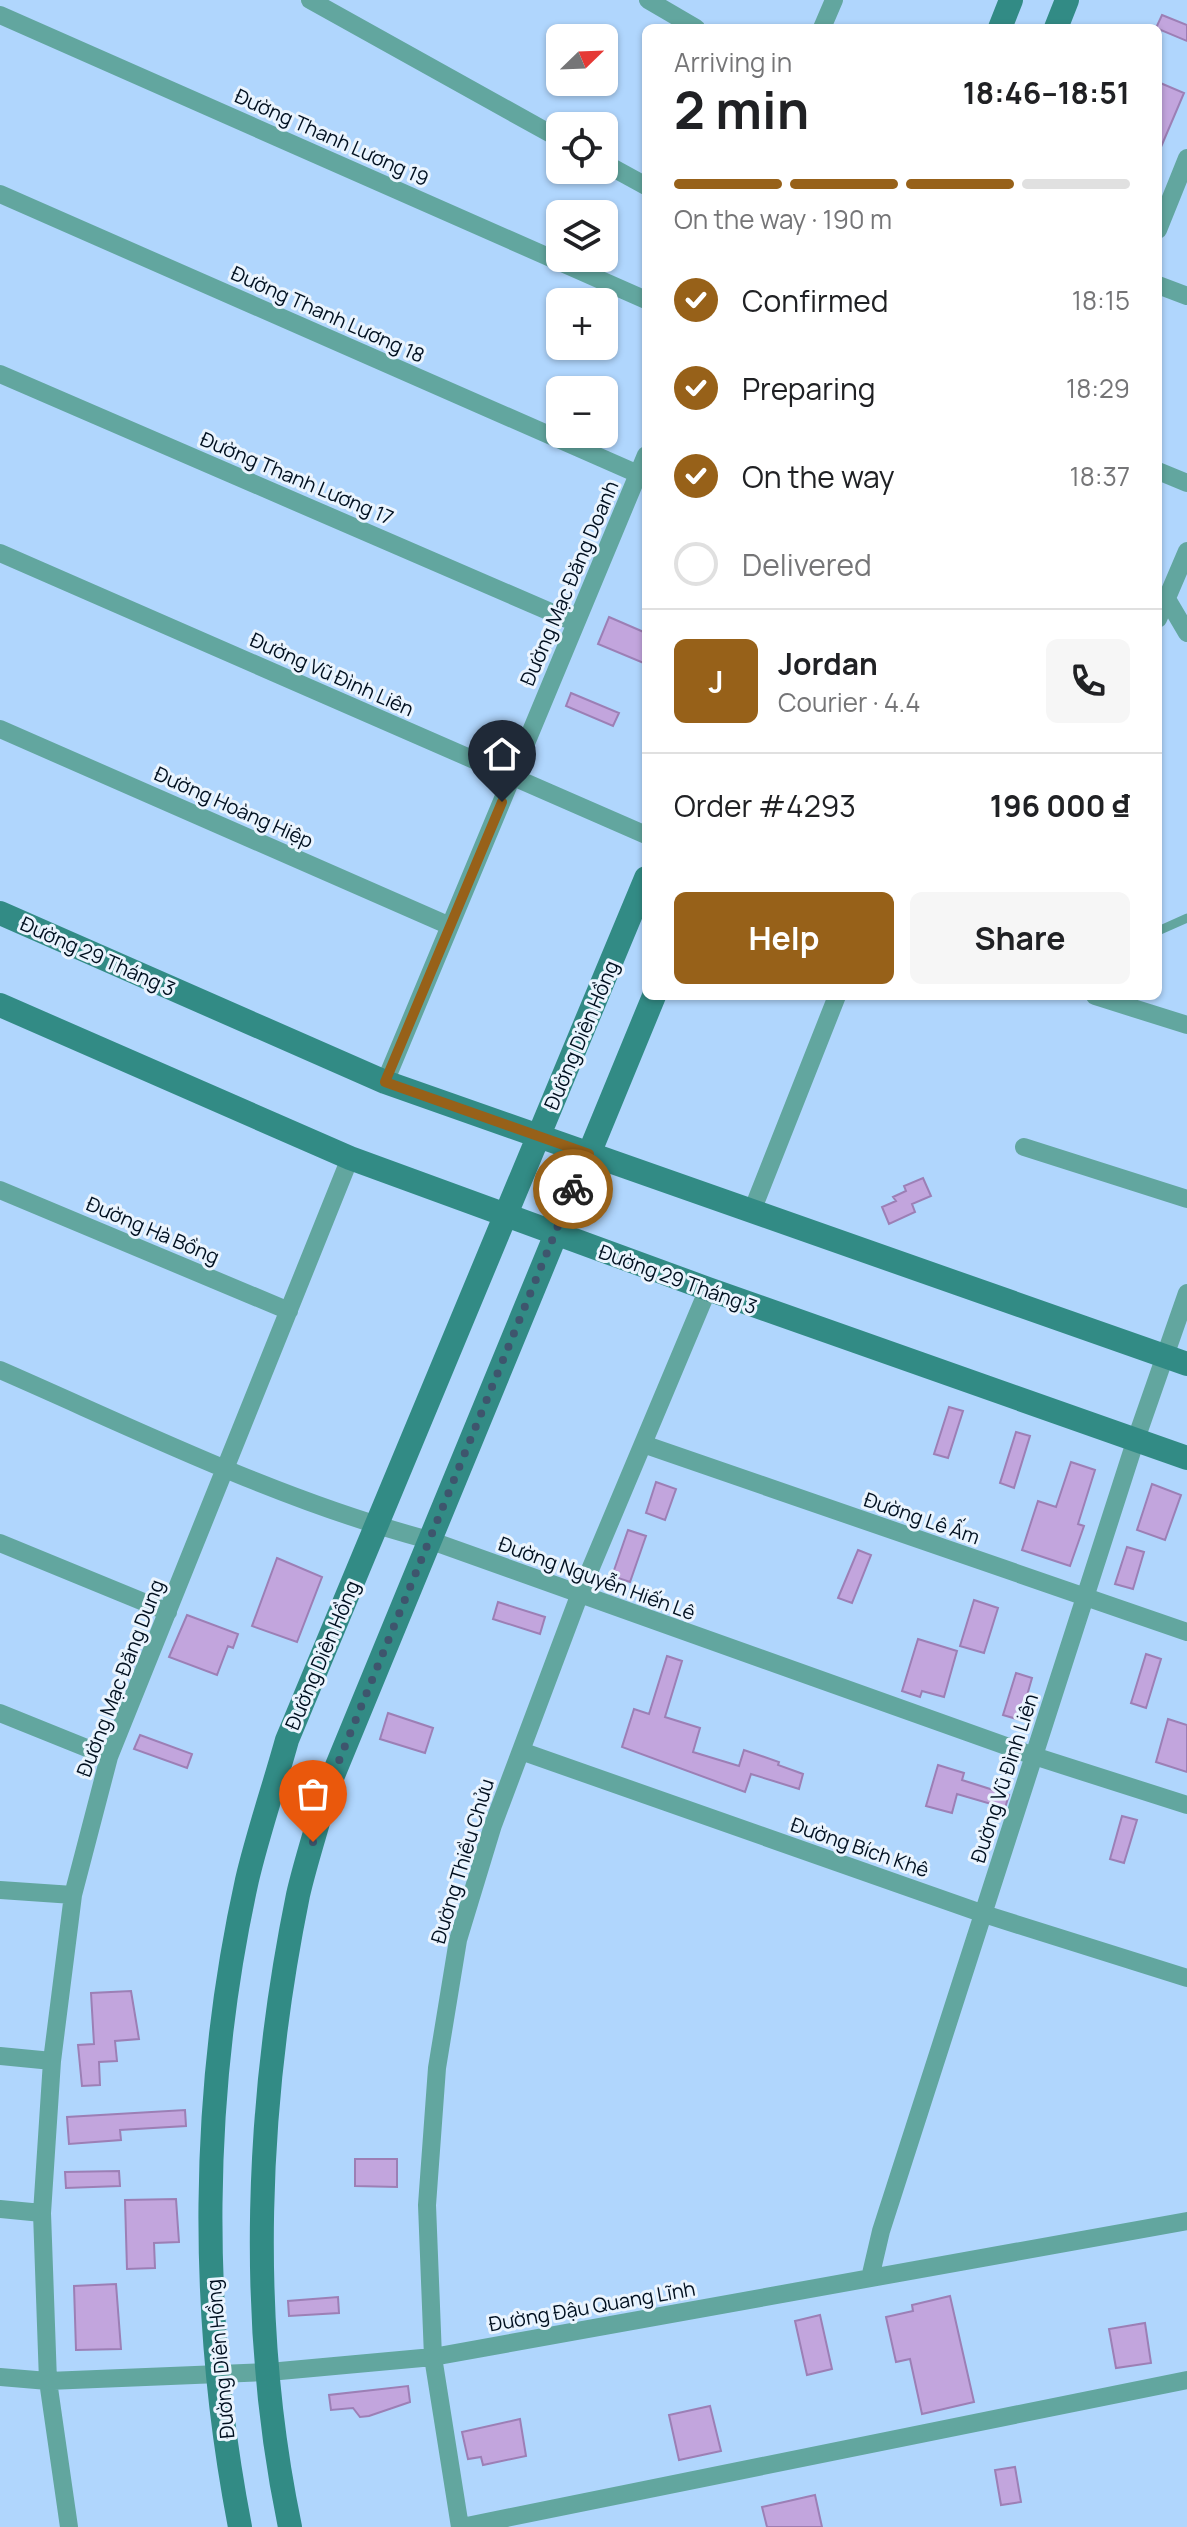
<!DOCTYPE html>
<meta charset="utf-8">
<style>
:root{--surface:#fff;--page:#f6f6f6;--text:#202124;--muted:#757577;--line:#e0e0e0;--accent:#976119}
body{margin:0;font-family:Manrope,sans-serif;background:var(--page);color:var(--text);height:100vh;display:flex;flex-direction:column;font-size:30px;white-space:nowrap}
*{box-sizing:border-box;margin:0}
p{font-size:26px;color:var(--muted)}
.icon{flex:none;width:44px;height:44px;fill:none;stroke:currentColor;stroke-width:2;stroke-linecap:round;stroke-linejoin:round}
.map{position:relative;flex:1;overflow:hidden}
.side{position:absolute;left:642px;top:24px;width:520px;height:976px;display:flex;flex-direction:column;background:var(--surface);border-radius:12px;box-shadow:0 2px 6px #0004}
.side>*{flex:none}
.needle{width:52px;rotate:67deg}
.tools{position:absolute;left:546px;top:24px;display:grid;gap:16px}
.tools a{display:grid;place-items:center;width:72px;height:72px;border-radius:12px;background:var(--surface);box-shadow:0 2px 6px #0004;font-size:40px}
.pin{position:absolute;display:grid;place-items:center;width:68px;height:68px;color:#fff;margin:-82px -34px;border-radius:50% 50% 50% 0;rotate:-45deg;box-shadow:0 0 8px #0007}
.pin .icon{rotate:45deg}
.courier{position:absolute;display:grid;place-items:center;width:80px;height:80px;margin:-40px;border:6px solid #976119;border-radius:50%;background:#fff;color:#222;box-shadow:0 2px 10px #0007}
.summary em{font-style:normal;font-weight:700}
.summary div{display:flex;flex-direction:column-reverse}
.summary{display:flex;align-items:center;justify-content:space-between;height:136px;padding:0 32px}
h1{font-size:52px;font-weight:700;line-height:60px}
.bar{display:grid;grid-template-columns:repeat(4,1fr);gap:12px 8px;align-content:center;height:96px;padding:0 32px}
.bar i{height:10px;border-radius:6px;background:var(--line)}
.bar .selected{background:var(--accent)}
.bar p{grid-column:span 4}
.line{display:flex;align-items:center;gap:20px;padding:0 32px;border-top:2px solid var(--line)}
.line div{flex:1}
.round{display:grid;place-items:center;flex:none;width:84px;height:84px;border-radius:12px;background:var(--page)}
ol{padding:0 32px;list-style:none}
li{display:flex;align-items:center;gap:24px;height:88px}
li p{margin-inline-start:auto}
li .icon{padding:8px;border-radius:50%;background:var(--accent);color:#fff;stroke-width:4}
li:last-child{color:var(--muted)}
li i{width:44px;height:44px;border:4px solid var(--line);border-radius:50%}
.cta{display:flex;gap:16px;margin-top:auto;padding:16px 32px}
.cta a{flex:1;height:92px;border-radius:12px;background:var(--accent);color:#fff;font-size:32px;font-weight:700;line-height:92px;text-align:center}
.cta a+a{background:var(--page);color:var(--text)}
.map>svg:first-child{display:block}
</style>
<div class="map">
<svg width="1187" height="2527" viewBox="0 0 1187 2527">
<rect width="100%" height="100%" fill="#b0d6fd"/>
<path fill="#c2a5dd" stroke="#9c7fb5" stroke-width="2" d="M1162 15 1187 25V41L1156 28Z
M1158 82 1184 93 1158 154Z
M609 617 646 633V664L598 644Z
M571 693 619 713 613 726 566 706Z
M923 1178 931 1196 912 1204 915 1212 889 1224 882 1207 896 1201 893 1197 906 1191 904 1186Z
M949 1407 963 1411 948 1458 934 1454Z
M1016 1432 1030 1436 1014 1488 1000 1483Z
M1071 1462 1095 1470 1078 1524 1084 1526 1070 1566 1022 1550 1038 1501 1056 1507Z
M656 1482 676 1489 665 1520 646 1513Z
M1152 1484 1181 1495 1165 1540 1137 1530Z
M628 1530 646 1536 630 1582 612 1576Z
M1127 1547 1144 1552 1133 1589 1115 1584Z
M858 1550 871 1555 852 1603 838 1598Z
M277 1558 322 1577 297 1642 252 1626Z
M974 1600 998 1608 984 1653 960 1646Z
M498 1602 545 1617 540 1634 493 1619Z
M187 1615 238 1634 233 1648 228 1646 217 1675 169 1657Z
M918 1639 957 1651 944 1697 922 1691 920 1697 902 1691Z
M1146 1654 1161 1659 1146 1708 1131 1703Z
M667 1656 682 1661 665 1717 700 1728 693 1752 739 1766 744 1750 779 1762 778 1765 803 1774 799 1789 751 1774 745 1792 622 1747 634 1709 649 1714Z
M1016 1673 1032 1678 1020 1720 1003 1715Z
M388 1713 433 1728 425 1753 380 1739Z
M1168 1719 1187 1725V1772L1156 1762Z
M140 1735 192 1754 187 1768 134 1749Z
M938 1765 964 1773 962 1780 1009 1795 1005 1808 957 1794 952 1813 926 1806Z
M1122 1816 1137 1820 1124 1863 1110 1859Z
M131 1991 139 2039 115 2041 117 2061 99 2062 100 2085 82 2086 78 2045 94 2044 91 1993Z
M185 2110 186 2126 120 2130 121 2140 69 2144 67 2117Z
M355 2159H397V2187L355 2186Z
M119 2171 120 2186 66 2188 65 2172Z
M176 2199 179 2242 154 2243 155 2268 127 2269 125 2200Z
M116 2284 121 2349 76 2350 74 2286Z
M950 2296 974 2402 922 2414 910 2359 896 2362 886 2317 913 2311 912 2305Z
M338 2297 339 2313 289 2316 288 2301Z
M820 2315 832 2369 807 2375 795 2321Z
M1145 2323 1151 2363 1116 2368 1109 2329Z
M408 2386 410 2402 369 2416 360 2417 353 2408 331 2410 329 2395Z
M710 2406 721 2451 679 2460 669 2415Z
M520 2419 526 2456 483 2465 481 2457 468 2459 462 2432Z
M1015 2467 1021 2502 1001 2505 995 2470Z
M815 2495 822 2527H767L762 2507Z"/>
<g fill="none" stroke-linecap="round" stroke-linejoin="round">
<path stroke="#62a69f" stroke-width="9" d="M1158 931 1187 918"/>
<path stroke="#62a69f" stroke-width="18" d="M310 0 560 139
M648 0 696 28
M0 15 646 300
M822 28 834 0
M604 163 646 186
M0 194 638 474
M1158 230 1187 158
M1158 285 1187 296
M0 374 576 623
M1158 471 1187 483
M0 553 646 835
M1167 599 1187 633
M1158 619 1187 551
M0 729 450 926
M1095 996 1187 1025
M385 1082 646 455
M1024 1147 1187 1199
M0 1190 289 1311
M752 1211 837 996
M0 1370C140 1431 281 1501 429 1540L1034 1756 1187 1805
M643 1444 1187 1632
M0 1543 168 1612
M0 1713 109 1757
M521 1751 984 1914 1187 1978
M0 1890 73 1895
M0 2056 52 2061
M0 2209 42 2213
M870 2278 881 2231 1135 1442 1187 1293
M0 2377 48 2381 269 2372 433 2357 1187 2221
M69 2527 48 2381 42 2213 52 2061 73 1895 109 1757 350 1158
M460 2527 433 2357 427 2205 437 2068 458 1940 493 1825 579 1596 708 1289
M462 2527 1187 2380"/>
<path stroke="#328b85" stroke-width="24" d="M1000 28 1011 0
M1056 28 1067 0
M0 913 385 1082 1187 1364
M0 1005 350 1158 708 1289 1187 1458
M240 2527C199 2315 200 2092 247 1880 258 1833 274 1787 287 1740L646 878
M290 2527C247 2321 256 2101 298 1895 306 1860 318 1825 327 1790L654 996"/>
</g>
<g fill="none" stroke-linecap="round" stroke-linejoin="round">
<path stroke="#3e556d" stroke-width="8" stroke-dasharray="0 14.4" d="M313 1842 327 1790 573 1189"/>
<path stroke="#976119" stroke-width="10" d="M502 802 385 1082 589 1154 573 1189"/>
</g>
<g text-anchor="middle" dominant-baseline="central" stroke-width="6" stroke-linejoin="round" paint-order="stroke">
<g font-size="20" fill="#011020" stroke="#eaf4fe">
<text transform="translate(332 137) rotate(24)">Đường Thanh Lương 19</text>
<text transform="translate(328 314) rotate(24)">Đường Thanh Lương 18</text>
<text transform="translate(297 478) rotate(23)">Đường Thanh Lương 17</text>
<text transform="translate(569 583) rotate(-67)">Đường Mạc Đăng Doanh</text>
<text transform="translate(332 674) rotate(24)">Đường Vũ Đình Liên</text>
<text transform="translate(234 807) rotate(24)">Đường Hoàng Hiệp</text>
<text transform="translate(98 956) rotate(24)">Đường 29 Tháng 3</text>
<text transform="translate(581 1035) rotate(-67)">Đường Diên Hồng</text>
<text transform="translate(153 1230) rotate(23)">Đường Hà Bồng</text>
<text transform="translate(678 1279) rotate(20)">Đường 29 Tháng 3</text>
<text transform="translate(922 1518) rotate(19)">Đường Lê Ấm</text>
<text transform="translate(597 1578) rotate(20)">Đường Nguyễn Hiến Lê</text>
<text transform="translate(322 1655) rotate(-67)">Đường Diên Hồng</text>
<text transform="translate(120 1678) rotate(-69)">Đường Mạc Đăng Dung</text>
<text transform="translate(1004 1778) rotate(-72)">Đường Vũ Đình Liên</text>
<text transform="translate(860 1847) rotate(19)">Đường Bích Khê</text>
<text transform="translate(462 1861) rotate(-73)">Đường Thiều Chửu</text>
<text transform="translate(592 2306) rotate(-10)">Đường Đậu Quang Lĩnh</text>
<text transform="translate(220 2359) rotate(-95)">Đường Diên Hồng</text>
</g>
</g>
</svg>
<div class="tools">
<a><svg class="needle" viewBox="-14 -14 28 28"><path d="M0-13l5 13h-10z" fill="#e53935"/><path d="M0 13l5-13h-10z" fill="#757577"/></svg></a>
<a><svg class="icon" aria-label="locate" viewBox="0 0 24 24"><circle cx="12" cy="12" r="6"/><path d="M12 2v4M12 18v4M2 12h4M18 12h4"/></svg></a>
<a><svg class="icon" aria-label="layers" viewBox="0 0 24 24"><path d="M12 4l9 5-9 5-9-5zM3 14l9 5 9-5"/></svg></a>
<a>+</a>
<a>−</a>
</div>
<div class="pin" style="left:313px;top:1842px;background:#ea580c"><svg class="icon" aria-label="bag" viewBox="0 0 24 24"><path d="M5 8h14l-1 12H6zM9 8a3 3 0 0 1 6 0"/></svg></div>
<div class="pin" style="left:502px;top:802px;background:#1f2937"><svg class="icon" aria-label="home" viewBox="0 0 24 24"><path d="M3 11l9-7 9 7M6 9v11h12V9"/></svg></div>
<div class="courier" style="left:573px;top:1189px"><svg class="icon" aria-label="bike" viewBox="0 0 24 24"><circle cx="6" cy="16" r="4"/><circle cx="18" cy="16" r="4"/><path d="M6 16l4-8h5l3 8M10 8l3 8H6M13 5h3"/></svg></div>
<section class="side">
<div class="summary"><div><h1>2 min</h1><p>Arriving in</p></div><em>18:46–18:51</em></div>
<div class="bar"><i class="selected"></i><i class="selected"></i><i class="selected"></i><i></i><p>On the way · 190 m</p></div>
<ol>
<li><svg class="icon" aria-label="check" viewBox="0 0 24 24"><path d="M5 12l5 5 9-10"/></svg>Confirmed<p>18:15</p></li>
<li><svg class="icon" aria-label="check" viewBox="0 0 24 24"><path d="M5 12l5 5 9-10"/></svg>Preparing<p>18:29</p></li>
<li><svg class="icon" aria-label="check" viewBox="0 0 24 24"><path d="M5 12l5 5 9-10"/></svg>On the way<p>18:37</p></li>
<li><i></i>Delivered</li>
</ol>
<div class="line" style="height:144px"><b class="round" style="background:var(--accent);color:#fff">J</b><div><b>Jordan</b><p>Courier · 4.4</p></div><a class="round"><svg class="icon" aria-label="phone" viewBox="0 0 24 24"><path d="M5 4h4l2 5-3 2q2 4 5 5l2-3 5 2v4C11 20 4 13 5 4z"/></svg></a></div>
<div class="line" style="height:104px"><div>Order #4293</div><b>196 000 ₫</b></div>
<div class="cta"><a>Help</a><a>Share</a></div>
</section>
</div>
